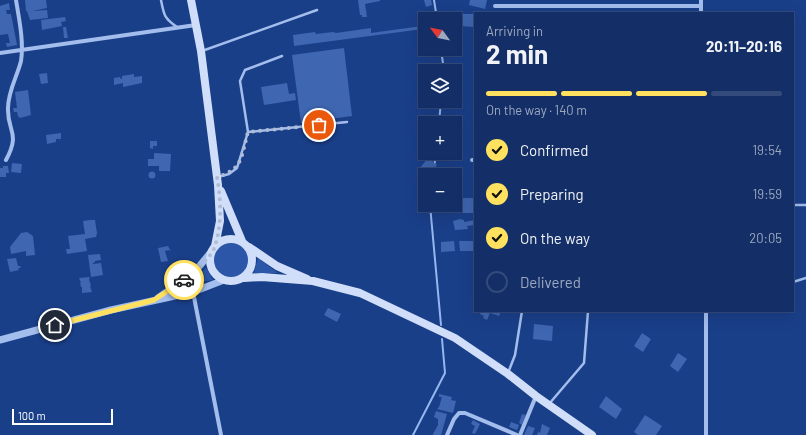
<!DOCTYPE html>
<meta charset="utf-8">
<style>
:root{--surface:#142f67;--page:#213b70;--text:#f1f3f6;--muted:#9da9c0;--line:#334a7b;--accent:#ffe15f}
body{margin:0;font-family:Barlow,sans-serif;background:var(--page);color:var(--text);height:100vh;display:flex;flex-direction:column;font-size:15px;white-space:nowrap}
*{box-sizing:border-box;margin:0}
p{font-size:13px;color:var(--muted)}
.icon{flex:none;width:22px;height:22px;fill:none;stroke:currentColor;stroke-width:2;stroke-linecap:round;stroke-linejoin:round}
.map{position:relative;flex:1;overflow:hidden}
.sheet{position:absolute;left:474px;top:12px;width:320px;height:300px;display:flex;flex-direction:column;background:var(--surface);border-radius:0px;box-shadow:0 4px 16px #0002,0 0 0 1px var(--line)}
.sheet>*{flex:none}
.needle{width:26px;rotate:302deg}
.buttons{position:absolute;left:418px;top:12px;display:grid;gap:8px}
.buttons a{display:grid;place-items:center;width:44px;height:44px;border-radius:0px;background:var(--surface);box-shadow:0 4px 16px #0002,0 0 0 1px var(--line);font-size:20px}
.scale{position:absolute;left:12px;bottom:10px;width:101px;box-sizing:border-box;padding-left:4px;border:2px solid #fff;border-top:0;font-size:11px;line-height:14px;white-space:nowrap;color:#fff;-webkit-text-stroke:3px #1a3f89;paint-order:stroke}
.pin{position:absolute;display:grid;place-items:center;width:34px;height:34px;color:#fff;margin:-17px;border:2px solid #fff;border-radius:50%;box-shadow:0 1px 4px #0007}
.courier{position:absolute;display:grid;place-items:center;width:40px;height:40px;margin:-20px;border:3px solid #ffe15f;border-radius:50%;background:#fff;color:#222;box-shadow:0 1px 5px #0007}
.summary em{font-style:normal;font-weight:700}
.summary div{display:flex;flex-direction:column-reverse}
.summary{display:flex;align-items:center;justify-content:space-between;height:68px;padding:0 12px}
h1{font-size:26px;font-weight:700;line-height:30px}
.bar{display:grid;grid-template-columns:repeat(4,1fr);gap:6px 4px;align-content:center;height:48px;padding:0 12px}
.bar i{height:5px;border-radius:3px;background:var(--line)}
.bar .current{background:var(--accent)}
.bar p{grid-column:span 4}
ol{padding:0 12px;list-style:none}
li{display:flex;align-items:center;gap:12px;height:44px}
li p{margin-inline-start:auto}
li .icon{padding:4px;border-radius:50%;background:var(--accent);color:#111;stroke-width:4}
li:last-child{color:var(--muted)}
li i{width:22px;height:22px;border:2px solid var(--line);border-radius:50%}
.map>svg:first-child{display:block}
</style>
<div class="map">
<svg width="806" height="435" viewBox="0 0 806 435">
<rect width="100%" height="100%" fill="#1a3f89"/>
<path fill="#2c57a8" d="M213 260a18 18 0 1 1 36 0a18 18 0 1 1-36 0Z
M258 258 278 273H254Z
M206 268 213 280 205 281 186 287Z"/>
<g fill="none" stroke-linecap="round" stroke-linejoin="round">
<path stroke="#96b6ef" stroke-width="2" d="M434 0 437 19
M441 49 444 71
M439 123 441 101
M433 175 436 153
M430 205 441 325
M413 435 445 373 442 339"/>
</g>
<path fill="#3e66b1" d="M25 0H46L47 8 32 11 47 10 48 18 30 20 27 11H26Z
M358 0H380V1L365 4 367 17H362V15H360Z
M424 0H431L432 5 426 7Z
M470 0H487L485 9 469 5Z
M9 3 10 10H6L7 14H11L17 45 7 47 6 43H10L8 34 0 35V6Z
M462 14H475L474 27 460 26Z
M65 17 66 21 61 22 62 26 42 30 41 20Z
M422 26 423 29 294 46 293 35 315 32 316 34 333 32 336 33 371 28V33Z
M63 27H66L68 38H64Z
M344 48 352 116 301 123 292 55Z
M47 73 48 83 41 84 39 74Z
M134 74V77L142 76V83L123 87V83L114 85V78L120 77 121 79H122V76Z
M287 83 289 94 295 93 296 100 264 105 261 87Z
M28 90 31 115 20 118 18 116 17 112H14L13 108H17L15 92Z
M61 133V139H56V142L47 144 46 135Z
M150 141H157V146H153V149L150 148Z
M154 153 171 154 170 171H159V166H148V159H154Z
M428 158 437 165 429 175 420 168Z
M12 163 22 164 21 173 11 172Z
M3 166H8L9 173H6V177H0V168H3Z
M148.5 175a3.5 3.5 0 1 1 7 0a3.5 3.5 0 1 1-7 0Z
M455 198H475V213H451V205H455Z
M460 219 464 220V222L475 220V225L467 226 468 229 455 230 453 221Z
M90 220H95L97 233 96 237 85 239 87 251 67 254 66 249H70L68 236 85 234 83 221Z
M27 232 33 236 35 255 26 256V251L11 254 10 247 21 233Z
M454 241 455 251 441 252V242Z
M459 241H473V251H460Z
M168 246 171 252 169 250 165 251 168 261 161 262 158 248Z
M100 254 101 260 95 261V262L93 263V264L101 263 103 275 91 277 88 255Z
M16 258 18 266H20L21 268H18L19 270 10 272 7 259Z
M90 277 89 279 91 286H90L92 292 82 293V287H81L80 283H81L79 278Z
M328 308 341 314 337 322 324 315Z
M481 311H501L499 316 490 313 487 320 483 318 484 316 480 314Z
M534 324 553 326 552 341 533 339Z
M642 333 651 339 643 352 634 346Z
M678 353 687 359 678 372 670 366Z
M439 394 452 397 451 400 456 401 453 413 437 409 439 407 442 397H439Z
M606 396 622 409 616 419 599 407Z
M436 411 447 414 441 435H433V434L438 425V419L434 417Z
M522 414 526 415 522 425 519 423Z
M645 415 662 426 656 435H638L634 432Z
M473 420 480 424 475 434 472 433 475 426 471 424Z
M511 422 519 425 517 430 509 427Z
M542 424 550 428 547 435H537L538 432 540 433Z
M528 426 535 428 532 435H524Z"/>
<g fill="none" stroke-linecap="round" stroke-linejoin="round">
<path stroke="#a3bded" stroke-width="2.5" d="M161 0C164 15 164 18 177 27
M202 51 317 10
M248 132 347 122
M218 177 229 174 237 168 248 132 240 81 245 70 282 56
M793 205H806
M793 282 806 278
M508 373 515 355 522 311
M549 404 584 363 588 311"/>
<path stroke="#a3bded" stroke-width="4" d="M701 0V13
M495 6H701
M0 53 196 25
M6 160C21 132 7 132 8 108 8 91 17 77 21 61 24 41 19 19 16 0
M472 160H475
M193 292 221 435
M447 435 454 419 459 413H465L517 435
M520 435 536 396
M706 435V311"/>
<path stroke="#a3bded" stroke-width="7" d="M158 298 193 274 211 252
M0 340 111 310 193 292 224 280"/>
<path stroke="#d0def9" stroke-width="8" d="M191 0 201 51 218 185 220 221 215 246
M221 191 242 241
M210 260a21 21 0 1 1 42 0a21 21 0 1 1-42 0Z
M249 247 277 266 307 279
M244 278 262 277 313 281 360 293 455 338 508 374 536 396 592 435"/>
</g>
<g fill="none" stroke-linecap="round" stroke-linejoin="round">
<path stroke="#afbcd6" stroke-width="4" stroke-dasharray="0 7.2" d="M184 280C193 273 212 257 215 246 222 224 221 199 217 177 244 169 241 156 248 132L319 125"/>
<path stroke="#ffe15f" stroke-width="5" d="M55 325 154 300 184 280"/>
</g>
</svg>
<div class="buttons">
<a><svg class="needle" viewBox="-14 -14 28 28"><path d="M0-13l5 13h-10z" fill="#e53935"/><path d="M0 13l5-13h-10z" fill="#9da9c0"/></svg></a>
<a><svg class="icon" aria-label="layers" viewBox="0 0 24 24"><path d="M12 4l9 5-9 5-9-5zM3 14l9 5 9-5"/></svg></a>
<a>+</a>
<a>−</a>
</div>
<div class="scale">100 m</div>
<div class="pin" style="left:319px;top:125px;background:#ea580c"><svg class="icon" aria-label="bag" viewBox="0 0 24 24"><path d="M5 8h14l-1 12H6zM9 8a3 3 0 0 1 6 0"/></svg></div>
<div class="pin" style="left:55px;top:325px;background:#1f2937"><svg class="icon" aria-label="home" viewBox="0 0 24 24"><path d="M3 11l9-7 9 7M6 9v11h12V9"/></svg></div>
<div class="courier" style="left:184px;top:280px"><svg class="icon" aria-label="car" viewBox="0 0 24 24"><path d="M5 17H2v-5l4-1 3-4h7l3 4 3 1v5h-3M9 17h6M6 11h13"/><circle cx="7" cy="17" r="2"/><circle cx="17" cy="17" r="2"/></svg></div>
<section class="sheet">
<div class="summary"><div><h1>2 min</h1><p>Arriving in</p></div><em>20:11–20:16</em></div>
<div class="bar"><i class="current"></i><i class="current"></i><i class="current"></i><i></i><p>On the way · 140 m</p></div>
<ol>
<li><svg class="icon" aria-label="check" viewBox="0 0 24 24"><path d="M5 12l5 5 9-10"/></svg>Confirmed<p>19:54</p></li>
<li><svg class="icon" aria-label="check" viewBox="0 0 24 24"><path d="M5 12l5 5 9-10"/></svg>Preparing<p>19:59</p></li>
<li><svg class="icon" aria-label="check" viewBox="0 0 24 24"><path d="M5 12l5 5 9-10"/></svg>On the way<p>20:05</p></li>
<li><i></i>Delivered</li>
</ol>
</section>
</div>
